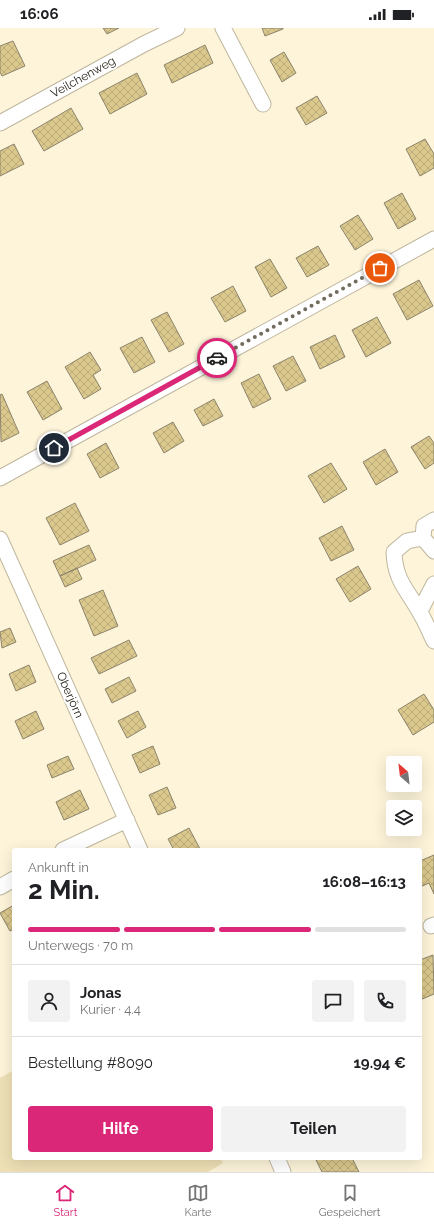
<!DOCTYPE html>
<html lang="de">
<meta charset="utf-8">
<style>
:root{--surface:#fff;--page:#f2f2f2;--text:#202124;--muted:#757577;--line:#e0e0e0;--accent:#db2777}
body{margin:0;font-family:Raleway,sans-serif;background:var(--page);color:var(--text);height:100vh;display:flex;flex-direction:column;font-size:15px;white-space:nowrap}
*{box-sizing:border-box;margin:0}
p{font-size:13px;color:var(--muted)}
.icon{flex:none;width:22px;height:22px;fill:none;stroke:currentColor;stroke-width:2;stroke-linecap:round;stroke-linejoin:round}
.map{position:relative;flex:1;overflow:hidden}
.side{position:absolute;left:12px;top:820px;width:410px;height:312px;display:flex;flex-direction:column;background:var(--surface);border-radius:4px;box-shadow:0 4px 16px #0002}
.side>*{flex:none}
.needle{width:26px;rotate:332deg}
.controls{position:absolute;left:386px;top:728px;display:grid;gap:8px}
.controls a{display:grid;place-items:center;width:36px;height:36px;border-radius:4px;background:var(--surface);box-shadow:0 4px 16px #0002;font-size:20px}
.pin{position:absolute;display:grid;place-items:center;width:34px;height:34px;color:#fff;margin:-17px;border:2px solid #fff;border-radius:50%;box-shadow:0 1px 4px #0007}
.courier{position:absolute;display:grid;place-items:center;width:40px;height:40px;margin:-20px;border:3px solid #db2777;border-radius:50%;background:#fff;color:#222;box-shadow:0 1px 5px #0007}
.head em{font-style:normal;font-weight:700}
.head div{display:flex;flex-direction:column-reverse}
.head{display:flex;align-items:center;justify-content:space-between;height:68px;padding:0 16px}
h1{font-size:26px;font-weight:700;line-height:30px}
.bar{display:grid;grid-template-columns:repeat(4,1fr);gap:6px 4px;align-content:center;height:48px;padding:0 16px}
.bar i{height:5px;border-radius:3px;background:var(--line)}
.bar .current{background:var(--accent)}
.bar p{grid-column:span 4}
.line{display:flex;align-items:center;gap:10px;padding:0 16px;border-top:1px solid var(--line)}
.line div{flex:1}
.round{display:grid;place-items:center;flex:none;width:42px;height:42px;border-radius:4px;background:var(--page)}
.cta{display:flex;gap:8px;margin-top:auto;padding:8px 16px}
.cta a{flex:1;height:46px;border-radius:4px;background:var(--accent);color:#fff;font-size:16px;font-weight:700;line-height:46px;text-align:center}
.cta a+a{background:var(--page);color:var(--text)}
.status{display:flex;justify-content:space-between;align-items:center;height:28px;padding:0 20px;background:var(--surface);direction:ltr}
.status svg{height:11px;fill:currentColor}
.tabs{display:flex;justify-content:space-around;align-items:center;height:56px;border-top:1px solid var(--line);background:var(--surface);font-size:11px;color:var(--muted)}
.tabs a{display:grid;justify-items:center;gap:2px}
.tabs .current{color:var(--accent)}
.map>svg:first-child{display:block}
</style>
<div class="status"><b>16:06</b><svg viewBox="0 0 49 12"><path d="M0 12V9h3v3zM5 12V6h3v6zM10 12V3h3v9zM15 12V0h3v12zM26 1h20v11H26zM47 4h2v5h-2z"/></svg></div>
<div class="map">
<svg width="434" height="1144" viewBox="0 0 434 1144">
<defs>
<pattern id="building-cross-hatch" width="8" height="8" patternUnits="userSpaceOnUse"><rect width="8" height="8" fill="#dbc88d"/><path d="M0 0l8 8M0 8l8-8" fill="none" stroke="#bcac79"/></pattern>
</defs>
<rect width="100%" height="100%" fill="#fdf4da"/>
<path fill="#eee0b5" d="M14 1042V1130H220L223 1135 208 1144H0V1050Z"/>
<path fill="url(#building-cross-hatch)" stroke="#8b836b" d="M103 0H119L107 6Z
M262 0H283V1L265 8Z
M13 13 25 38 2 48 0 44V18Z
M205 17 213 35 172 55 164 37Z
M284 24 296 45 282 54 270 32Z
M137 45 147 66 110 86 99 65Z
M317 68 327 85 306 97 296 80Z
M71 80 83 101 44 123 32 103Z
M425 111 434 126V140L420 148 406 121Z
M14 116 24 136 0 148V123Z
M402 165 416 191 398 201 384 175Z
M358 187 373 211 355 222 340 198Z
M318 218 329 237 307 249 296 230Z
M270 231 287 260 271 269 255 239Z
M419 252 433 278 407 292 393 266Z
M233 258 246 283 225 294 211 270Z
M167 284 184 316 169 324 151 292Z
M377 289 391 315 366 329 352 302Z
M335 307 345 329 320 341 310 319Z
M142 309 155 334 134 345 120 320Z
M90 324 101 342 93 347 101 361 84 371 65 339Z
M293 328 306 353 286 363 273 338Z
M259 346 271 371 253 380 241 355Z
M47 353 62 381 43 392 27 364Z
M2 366 19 405 1 414 0 367Z
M214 371 223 388 203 398 194 382Z
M173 394 184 413 164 425 153 405Z
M429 408 434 415V435L425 441 411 419Z
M106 415 119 440 100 450 87 426Z
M385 421 398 444 376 457 363 434Z
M331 435 347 461 324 475 308 448Z
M75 475 89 503 60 517 46 490Z
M342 498 354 522 331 533 319 510Z
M89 517 96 532 60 548 53 533Z
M358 538 371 561 350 574 336 551Z
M77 540 82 551 65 559 60 548Z
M103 562 118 598 94 608 79 572Z
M10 600 16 614 2 620 0 604Z
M129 612 137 628 99 646 91 630Z
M29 637 36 654 16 663 9 646Z
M129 649 136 663 112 675 105 661Z
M424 666 434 682V694L413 707 398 682Z
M36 683 44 701 23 711 15 693Z
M138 683 146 699 127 710 118 693Z
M153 718 160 736 140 745 132 727Z
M68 728 74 741 52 750 47 737Z
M167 759 176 780 158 787 149 767Z
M80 762 89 781 64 792 56 774Z
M189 800 200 821 174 822 168 811Z
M434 827V866L429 855 420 859V833Z
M14 877V901L10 903 0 885Z
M433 927 434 966 420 972V932Z
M315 1130H352L359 1144H322Z"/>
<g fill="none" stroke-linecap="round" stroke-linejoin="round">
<g stroke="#beb69d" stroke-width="17">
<path id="street" d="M223 0 263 76
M0 95 144 16 177 0
M0 450 434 211
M423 510 424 498 434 492
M0 511 140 822
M434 523 423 510 407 513 394 524C395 552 406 560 419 583 425 592 429 603 434 613
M420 583 434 556
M63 822 127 792
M0 859 14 851
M431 898 434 897
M277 1130 283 1144"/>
</g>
<use href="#street" stroke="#fff" stroke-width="15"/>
</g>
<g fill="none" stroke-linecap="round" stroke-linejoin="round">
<path stroke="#716c5d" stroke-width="4" stroke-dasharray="0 7.2" d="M217 330 380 240"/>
<path stroke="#db2777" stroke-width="5" d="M54 420 217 330"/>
</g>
<g text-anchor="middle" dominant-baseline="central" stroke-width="4" stroke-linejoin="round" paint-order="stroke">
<g font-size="12" fill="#262319" stroke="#fff">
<text transform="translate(83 49) rotate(-29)">Veilchenweg</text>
<text transform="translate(70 667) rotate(66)">Oberjörn</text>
</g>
</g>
</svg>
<div class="controls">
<a><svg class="needle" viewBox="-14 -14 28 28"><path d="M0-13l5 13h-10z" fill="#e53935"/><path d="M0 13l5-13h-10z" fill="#757577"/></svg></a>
<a><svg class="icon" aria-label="layers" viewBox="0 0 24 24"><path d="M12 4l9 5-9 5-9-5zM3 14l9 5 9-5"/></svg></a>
</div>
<div class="pin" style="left:380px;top:240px;background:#ea580c"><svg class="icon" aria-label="bag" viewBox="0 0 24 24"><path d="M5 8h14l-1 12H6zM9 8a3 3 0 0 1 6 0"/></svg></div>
<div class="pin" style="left:54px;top:420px;background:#1f2937"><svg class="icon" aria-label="home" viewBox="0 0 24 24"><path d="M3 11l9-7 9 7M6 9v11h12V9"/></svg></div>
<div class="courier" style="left:217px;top:330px"><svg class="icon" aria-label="car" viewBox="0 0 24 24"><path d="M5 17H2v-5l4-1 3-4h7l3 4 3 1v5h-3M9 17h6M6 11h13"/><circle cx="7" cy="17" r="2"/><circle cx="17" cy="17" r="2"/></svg></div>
<section class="side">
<div class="head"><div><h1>2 Min.</h1><p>Ankunft in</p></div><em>16:08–16:13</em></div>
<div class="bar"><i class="current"></i><i class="current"></i><i class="current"></i><i></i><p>Unterwegs · 70 m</p></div>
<div class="line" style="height:72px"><a class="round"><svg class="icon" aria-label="person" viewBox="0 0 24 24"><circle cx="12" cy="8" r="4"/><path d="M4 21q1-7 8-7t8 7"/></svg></a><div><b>Jonas</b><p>Kurier · 4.4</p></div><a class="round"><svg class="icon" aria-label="chat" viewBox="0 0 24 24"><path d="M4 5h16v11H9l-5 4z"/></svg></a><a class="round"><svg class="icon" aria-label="phone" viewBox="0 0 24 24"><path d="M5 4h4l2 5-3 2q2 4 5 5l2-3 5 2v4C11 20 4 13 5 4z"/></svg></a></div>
<div class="line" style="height:52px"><div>Bestellung #8090</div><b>19.94 €</b></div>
<div class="cta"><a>Hilfe</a><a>Teilen</a></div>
</section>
</div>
<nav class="tabs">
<a class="current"><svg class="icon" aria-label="home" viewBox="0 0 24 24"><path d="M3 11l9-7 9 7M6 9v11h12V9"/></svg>Start</a>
<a><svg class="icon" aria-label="map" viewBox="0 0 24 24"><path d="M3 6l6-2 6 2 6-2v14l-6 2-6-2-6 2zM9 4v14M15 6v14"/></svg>Karte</a>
<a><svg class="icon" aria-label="saved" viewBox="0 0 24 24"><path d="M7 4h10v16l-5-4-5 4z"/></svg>Gespeichert</a>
</nav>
